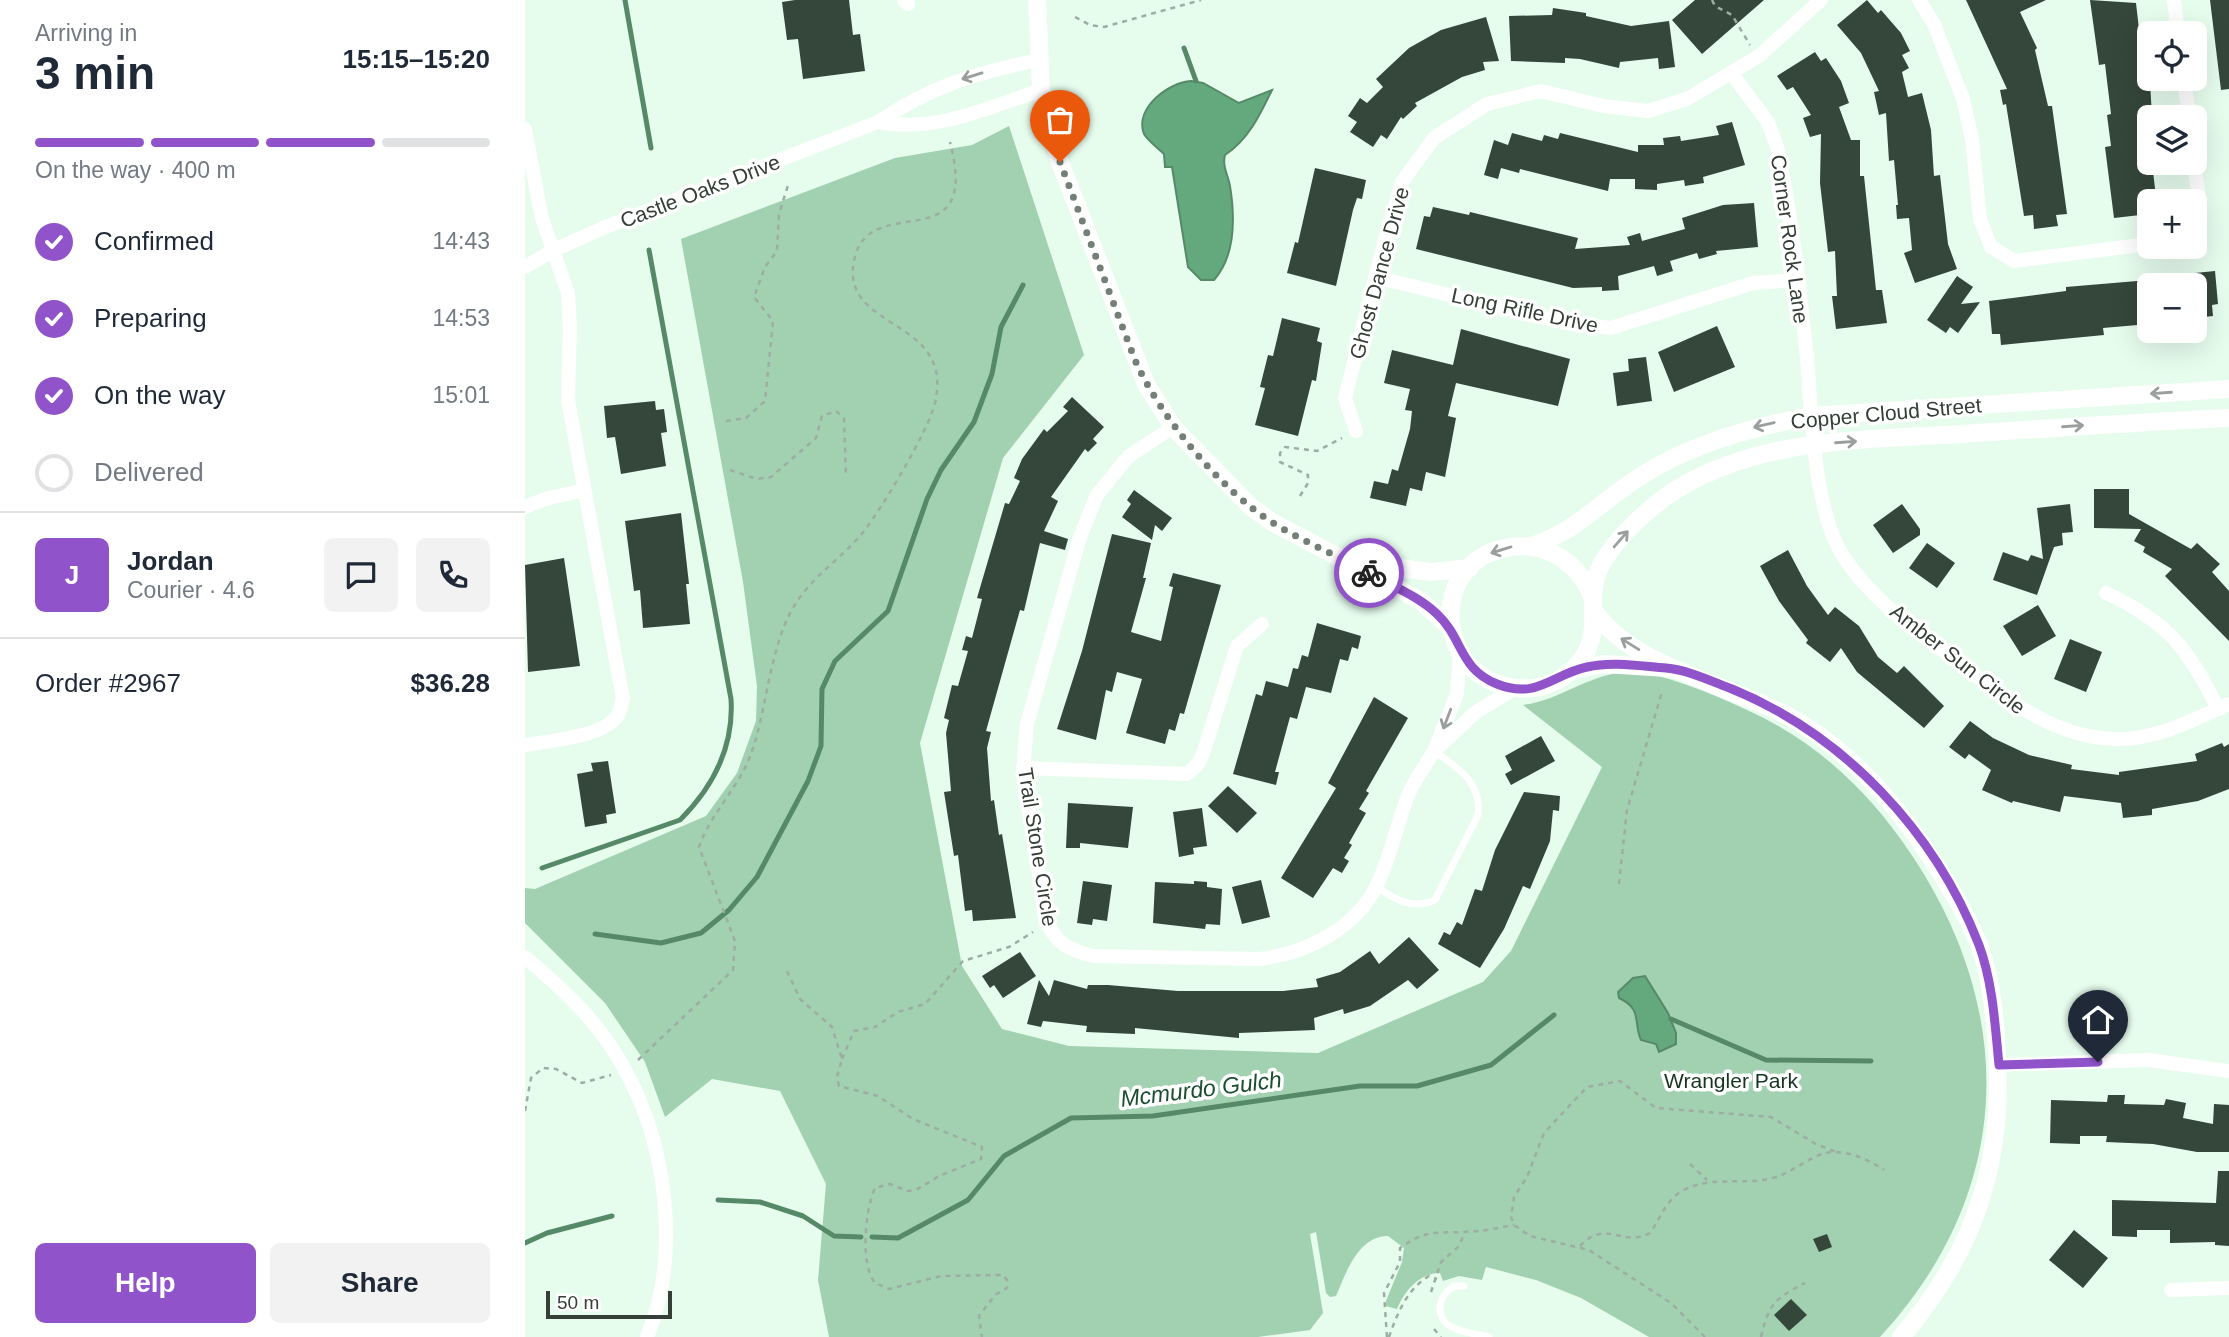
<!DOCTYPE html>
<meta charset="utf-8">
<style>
:root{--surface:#fff;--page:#f2f2f3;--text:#1f2937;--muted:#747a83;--line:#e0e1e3;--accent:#9053ca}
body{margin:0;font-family:Arial,sans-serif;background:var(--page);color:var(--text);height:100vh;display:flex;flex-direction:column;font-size:26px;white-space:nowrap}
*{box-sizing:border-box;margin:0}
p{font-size:23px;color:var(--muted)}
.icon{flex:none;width:38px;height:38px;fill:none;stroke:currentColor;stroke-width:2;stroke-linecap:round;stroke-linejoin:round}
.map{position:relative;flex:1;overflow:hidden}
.drawer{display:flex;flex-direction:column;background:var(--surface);width:525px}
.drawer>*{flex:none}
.controls{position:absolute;left:1612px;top:21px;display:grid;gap:14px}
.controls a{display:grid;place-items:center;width:70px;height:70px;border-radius:10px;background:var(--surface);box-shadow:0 7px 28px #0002;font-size:35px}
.scale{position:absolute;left:21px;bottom:18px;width:126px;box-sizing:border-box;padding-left:7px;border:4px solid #363e38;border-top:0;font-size:19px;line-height:24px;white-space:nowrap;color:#363e38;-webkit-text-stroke:5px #fff;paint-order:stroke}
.pin{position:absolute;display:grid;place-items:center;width:60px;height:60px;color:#fff;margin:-72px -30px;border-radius:50% 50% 50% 0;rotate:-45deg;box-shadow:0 0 7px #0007}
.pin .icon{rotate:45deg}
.courier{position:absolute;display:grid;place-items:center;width:70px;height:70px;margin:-35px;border:5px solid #9053ca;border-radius:50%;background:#fff;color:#222;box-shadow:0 2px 9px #0007}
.headline em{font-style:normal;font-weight:700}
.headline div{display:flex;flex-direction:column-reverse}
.headline{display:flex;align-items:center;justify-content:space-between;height:119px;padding:0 35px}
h1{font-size:46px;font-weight:700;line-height:52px}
.bar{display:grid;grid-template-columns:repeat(4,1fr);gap:10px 7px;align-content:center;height:84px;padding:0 35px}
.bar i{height:9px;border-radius:5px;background:var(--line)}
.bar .active{background:var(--accent)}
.bar p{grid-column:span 4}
.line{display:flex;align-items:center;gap:18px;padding:0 35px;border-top:2px solid var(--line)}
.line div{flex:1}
.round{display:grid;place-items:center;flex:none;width:74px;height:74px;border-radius:10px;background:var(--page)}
ol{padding:0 35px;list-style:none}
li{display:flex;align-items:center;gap:21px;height:77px}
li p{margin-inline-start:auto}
li .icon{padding:7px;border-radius:50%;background:var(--accent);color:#fff;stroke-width:4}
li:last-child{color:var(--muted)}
li i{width:38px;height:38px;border:4px solid var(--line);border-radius:50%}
.cta{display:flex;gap:14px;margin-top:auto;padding:14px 35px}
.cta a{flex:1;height:80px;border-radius:10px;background:var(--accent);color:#fff;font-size:28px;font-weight:700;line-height:80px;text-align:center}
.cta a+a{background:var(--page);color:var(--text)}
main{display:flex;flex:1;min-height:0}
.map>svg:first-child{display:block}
</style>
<main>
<section class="drawer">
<div class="headline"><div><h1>3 min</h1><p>Arriving in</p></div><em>15:15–15:20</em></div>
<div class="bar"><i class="active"></i><i class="active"></i><i class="active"></i><i></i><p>On the way · 400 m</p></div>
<ol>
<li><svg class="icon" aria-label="check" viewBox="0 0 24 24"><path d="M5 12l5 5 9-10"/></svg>Confirmed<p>14:43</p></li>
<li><svg class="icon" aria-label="check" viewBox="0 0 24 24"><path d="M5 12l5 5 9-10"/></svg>Preparing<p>14:53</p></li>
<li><svg class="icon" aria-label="check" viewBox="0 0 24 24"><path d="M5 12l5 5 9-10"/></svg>On the way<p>15:01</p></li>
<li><i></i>Delivered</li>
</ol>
<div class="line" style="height:126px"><b class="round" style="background:var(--accent);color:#fff">J</b><div><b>Jordan</b><p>Courier · 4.6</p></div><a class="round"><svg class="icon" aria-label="chat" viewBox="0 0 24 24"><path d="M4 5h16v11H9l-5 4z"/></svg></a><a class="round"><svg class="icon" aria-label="phone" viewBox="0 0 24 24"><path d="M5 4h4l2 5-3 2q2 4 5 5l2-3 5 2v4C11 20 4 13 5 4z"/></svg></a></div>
<div class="line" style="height:91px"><div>Order #2967</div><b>$36.28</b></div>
<div class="cta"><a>Help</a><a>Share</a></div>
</section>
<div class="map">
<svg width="1704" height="1337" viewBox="0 0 1704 1337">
<rect width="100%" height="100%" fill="#e6fced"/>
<path fill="#a2d1b1" d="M484 126 559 355 478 458 395 743 437 966 477 1029 544 1046 793 1053 958 982 986 951 1077 767 998 705C1038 700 1071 668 1113 672 1142 675 1195 697 1222 710 1291 741 1344 791 1386 854 1494 1015 1488 1193 1355 1337H1124L1056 1298 1011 1280 961 1267 957 1280 934 1276 918 1281 915 1273C895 1273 880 1290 872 1309L861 1306V1301L877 1262 879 1248 863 1236C833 1236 821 1273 811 1296L805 1297 801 1293 791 1232 785 1234 798 1313 785 1330 733 1337H304L293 1280 301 1184 255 1091 187 1079 140 1117 120 1062 80 1003 0 923V888L10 889 181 816 212 773 231 721 232 686 218 582 156 239 370 158 447 145Z"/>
<path fill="#63a97d" stroke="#568968" stroke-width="2" d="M666 81 678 83 714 103 747 90C735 115 723 140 700 155 697 166 703 175 705 186 710 217 711 255 689 280H676L663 267 647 167H640L639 154C633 148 623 141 619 134 609 108 644 82 666 81Z
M1120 976 1143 1013 1151 1033V1044L1134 1052 1131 1044 1116 1040C1108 1023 1118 1009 1094 998L1093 992 1108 978Z"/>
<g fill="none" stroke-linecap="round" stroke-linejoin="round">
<path stroke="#568968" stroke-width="5" d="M100 0 126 148
M659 48 671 81
M17 868 155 820C188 787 209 747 206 699L124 250
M70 934 136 943 176 933 204 910 232 877 283 781 296 746 297 689 310 661 363 611 402 499 416 470 449 422 467 374 476 327 498 285
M1146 1019 1241 1060 1346 1061
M193 1200 235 1202 278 1216 309 1236 336 1237
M347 1237 373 1238 443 1200 479 1156 546 1118 628 1116 835 1086H892L966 1065 1029 1015
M0 1243 22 1233 87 1216"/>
</g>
<path fill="#35463a" d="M270 0H324L328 35 335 34 340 71 278 79 273 39 262 40 257 2Z
M1170 0H1239L1177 54 1147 20Z
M1342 0 1353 13 1356 10 1376 33 1385 51 1377 55 1384 68 1377 72 1383 97 1397 93 1406 130 1409 176 1415 175 1423 244 1432 269 1390 283 1379 253 1387 250 1384 218 1372 219 1371 205H1373L1369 160 1364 161 1361 113 1354 115 1349 92 1354 91 1336 53 1312 25Z
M1441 0H1521L1495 12 1512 48 1510 50 1523 106H1527L1542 214 1531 215 1533 226 1509 229 1508 215 1499 216 1481 104 1478 105 1475 90 1482 89Z
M1565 0 1611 3 1618 65 1624 64 1627 117H1624V163H1627L1631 197 1625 198 1624 214 1589 218 1580 147 1586 146 1582 115 1586 114 1580 64 1574 65Z
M1685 0H1704V89L1696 90Z
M1028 8 1061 13V16L1106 26 1144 21 1150 67 1134 69 1133 58 1095 62 1094 68 1055 59 1040 58V63L986 61 984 16 1027 15Z
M961 17 974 61 958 62 960 70 937 77 890 103 892 106 878 119 876 117 862 139 856 135 848 147 825 132 832 122 823 116 835 98 842 103 858 87 851 79 884 48 916 30Z
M1290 52 1296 61 1301 58 1316 81 1324 103 1314 107 1326 140H1335V176H1339L1351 290H1357L1362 323 1311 329 1307 296H1312L1310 251 1303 252 1295 183 1296 134 1285 137 1278 118 1286 115 1268 87 1262 90 1252 76Z
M1207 122 1220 165 1178 177 1179 183 1160 186 1159 180 1132 184V190L1110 189V179H1085L1083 191 995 169 994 173 976 168 973 179 959 175 969 140 983 145 987 133 1017 141 1019 135 1033 139 1035 133 1113 152V145H1139L1138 138 1155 136 1156 141 1194 135 1191 126Z
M790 168 841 180 837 199 832 198 828 210 811 286 762 273 770 242 773 243Z
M1229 203 1233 247 1191 251 1192 254 1174 259 1172 253 1145 261 1148 271 1132 276 1129 266 1093 276 1094 290 1077 291V287L1048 288 891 249 899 216 905 217 908 207 944 215 945 212 1053 238 1050 249 1105 245 1102 237 1115 233 1117 241 1160 229 1157 218 1198 205Z
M1690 271 1693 304 1687 305 1688 316 1670 318V273Z
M1432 276 1448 287 1436 304 1455 302 1433 333 1425 327 1421 333 1402 320Z
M1624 280V324L1578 328 1579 335 1476 345 1475 334H1467L1464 301 1541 291V287Z
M757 318 795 328 792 341 797 343 791 381 787 380 773 436 730 425 740 388 735 387 743 355 748 356Z
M1192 326 1210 367 1149 392 1133 352Z
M936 329 1045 359 1033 406 931 383 923 416 931 418 920 477 901 472 897 491 885 488 881 506 845 498 849 481 863 484 867 469 873 471 885 429 887 411 880 410 885 389 859 383 867 350 928 365Z
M1121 357 1127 401 1092 406 1088 373 1104 371 1103 359Z
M547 397 579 427 568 439 572 443 563 452 560 449 526 497 533 501 519 531 543 539 540 550 515 543 499 611 495 610 461 731 466 732 462 748 466 801 469 800 474 835 477 834 491 918 448 921 447 910 440 911 433 855 429 856 419 792 426 791 421 733 424 720 419 718 427 685 433 686 443 651 437 650 441 636 447 638 457 599 452 598 480 503 484 504 495 481 489 478 497 459 519 429 522 432 543 411 538 407Z
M130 401 131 410 139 409 142 432 136 433 141 466 96 474 90 437 82 438 79 406Z
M1569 489H1604V514L1666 549 1672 543 1695 564 1687 572 1704 591V641L1640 576 1647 569 1618 552 1620 547 1609 541 1616 529 1569 528Z
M609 490 647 518 637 531 630 525 627 540 597 517 606 504 602 500Z
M1377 504 1395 529V535L1368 553 1348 525Z
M1545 504 1548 532 1537 533 1538 545 1529 547 1512 595 1468 580 1478 552 1503 561 1506 555 1518 559 1512 508Z
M156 513 164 584H161L165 624 118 628 115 590 109 591 100 521Z
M587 534 626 543 618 578H621L606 632 636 641 648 587 644 586 648 573 696 585 659 714 655 713 650 731 644 729 640 744 601 733 617 679 592 672 587 692 581 690 571 740 532 729 557 651Z
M1402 543 1430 563 1412 588 1384 568Z
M1263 550 1282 586 1303 615 1310 607 1334 626 1353 657 1372 673 1379 666 1419 706 1399 728 1332 672 1316 648 1305 662 1281 643 1283 640 1254 601 1235 566Z
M39 558 55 666 3 672 0 565Z
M1513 605 1531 636 1497 656 1478 626Z
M792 623 836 636 833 649 827 647 823 661 815 659 806 693 781 687 772 719 765 717 750 772H754L751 785 708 774 731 694 737 696 741 681 763 687 768 668 773 669 777 655 783 657Z
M1545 639 1577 652 1561 692 1529 679Z
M849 697 883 718 841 791 844 793 834 809 841 813 824 843 827 845 819 858 824 861 817 873 808 868 788 898 756 878 811 788 803 783Z
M1445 721 1468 738 1504 755 1547 765 1546 769 1594 775V772L1672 761 1670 754 1697 743 1699 747 1704 744V789L1673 801 1627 809V815L1598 818 1596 803 1539 796 1535 812 1488 801 1487 803 1457 790 1466 770 1444 754 1440 759 1424 747Z
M1016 736 1030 761 986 785 980 774 987 770 980 756Z
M83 761 91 813 81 815 82 823 60 827 52 774 68 771 66 763Z
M703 786 732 813 712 833 683 806Z
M999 792 1035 796 1034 811 1028 810 1025 841 1005 889 998 886 979 929 955 968 913 944 919 932 925 935 932 922 937 925 950 889 957 891 970 850Z
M543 803 608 807 603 848 555 843V848H541Z
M677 808 682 846 668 848 669 854 654 857 648 812Z
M736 880 745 917 717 924 707 887Z
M558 881 587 885 582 921 568 919 567 925 552 923Z
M669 881 682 882V887L697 889 695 925 681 924 680 929 628 923 630 882 669 884Z
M884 937 914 970 892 989 883 980 845 1006 819 1014 818 1009 789 1018 790 1030 714 1033V1038L610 1028V1034L561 1032 562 1026 518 1021 516 1027 502 1024 514 980 524 996 529 980 562 989 563 985H583L653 991H758L793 987 791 979 815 972 845 951 854 964Z
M495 952 511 976 478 998 469 985 465 988 457 976Z
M1583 1095H1600L1599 1104 1639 1105 1641 1099 1661 1103 1658 1118 1688 1124 1689 1104 1704 1105V1152H1672L1628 1144 1581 1142 1582 1136H1555V1144L1525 1143 1526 1100 1582 1102Z
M1693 1171H1704V1246L1690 1245V1242L1645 1243V1230H1612V1237L1587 1236V1200L1691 1203Z
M1549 1230 1583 1258 1558 1288 1524 1260Z
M1302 1234 1307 1247 1294 1252 1288 1239Z
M1266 1299 1282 1315 1264 1331 1249 1315Z"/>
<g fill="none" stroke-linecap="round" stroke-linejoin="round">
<path stroke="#9dada2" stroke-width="2.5" stroke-dasharray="5 5" stroke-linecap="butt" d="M1187 0 1190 6 1207 15 1225 45
M550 17 565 25 579 27 676 0
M201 421 221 418 240 401 248 321 229 297 240 267 252 251 254 214 264 182
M205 470 232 479 246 477 291 438 297 416 311 411 319 418 321 477
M775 496 783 483V475L755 462V453L760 447 792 451 817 438
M1094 884 1102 810 1137 692
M262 971 275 999 307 1027 317 1059 312 1077 314 1086 353 1096 388 1119 457 1147 456 1159 414 1176 391 1190 382 1191 365 1184 350 1188C340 1209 335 1265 350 1283L364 1289 416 1276 478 1275 482 1280V1288L470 1295 454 1316 457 1337
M317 1059 329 1031 350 1027 373 1012 400 1004 438 961 484 947 508 932
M113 1060 208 970 210 941 174 847C186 812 215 787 227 751 243 705 245 640 273 600 290 575 316 558 335 536 354 514 404 430 410 403 430 316 315 332 329 261 343 187 457 265 425 142
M0 1111 6 1078 18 1068 31 1069 57 1083 86 1075
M1165 1164 1182 1180
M1055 1246C1081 1218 1097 1248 1125 1233 1136 1218 1140 1201 1157 1191 1188 1174 1219 1187 1251 1177 1271 1171 1289 1152 1309 1152 1327 1152 1344 1160 1359 1170
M906 1292 916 1262 933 1247 940 1233
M909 1329 916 1337
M862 1337 859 1293 875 1262V1248C900 1230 909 1233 938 1232 955 1232 972 1228 989 1225
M864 1337C872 1314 882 1289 904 1276L912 1279
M1180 1337 1146 1303 1064 1250 1005 1236 989 1225 986 1217 989 1197 1002 1177 1019 1133 1062 1087 1095 1081 1131 1108 1246 1117 1291 1144 1311 1152
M1236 1337C1244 1304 1249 1299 1280 1283"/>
<path stroke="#fff" stroke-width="7" d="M852 887C871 900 887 910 910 900L953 815C957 782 933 768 909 751
M939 1286H929C911 1297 909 1321 931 1329 941 1333 953 1334 964 1337"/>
<path stroke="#fff" stroke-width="14" d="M379 0 383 4
M1394 0 1409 24 1438 99 1447 139 1455 219 1466 247 1489 261 1624 244
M1649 0 1653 33
M1207 74 1243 122 1253 150C1267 218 1275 290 1282 359 1287 415 1288 508 1318 556 1349 605 1406 640 1451 676 1500 714 1559 752 1625 735 1652 729 1679 715 1704 704
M1659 79 1664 117
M353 122C411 133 462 108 516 90
M0 129 17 219 43 293 45 326 43 400 98 699C96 704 95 711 93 715 80 737 24 741 0 745
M1669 163 1674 197 1670 228
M0 267 29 250 83 226 353 122C407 86 450 73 513 60
M850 277 1041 323 1086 328 1228 283 1271 280
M648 427 604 456 572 495 555 537 502 724 498 773 521 920C531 944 544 950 568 956L734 959C780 954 831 929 852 885 866 856 872 823 884 793 890 779 901 765 909 751
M831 431 820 398 860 239 877 182 909 138 962 104 1016 91 1078 106 1123 111 1162 99 1234 56 1296 0
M0 507 20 499 59 490
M1581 593C1643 622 1663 648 1693 709
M935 653 932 694 909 751 951 712 989 689
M498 768 662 774 673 764 678 754 712 646 737 624
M0 957C38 989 75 1023 99 1068 142 1145 156 1255 122 1337
M1474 1065 1623 1060 1704 1071
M1646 1290 1704 1288"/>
<path stroke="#fff" stroke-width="18" d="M512 0 516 90 535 162 621 384 648 427 726 507 747 522 896 601 927 629
M1007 546C1047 532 1065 512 1097 489 1154 447 1218 429 1286 416L1704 389
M833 563 906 572 945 568
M1068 599C1035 512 911 540 927 630 938 692 1020 709 1056 660 1074 636 1066 614 1069 587 1073 551 1125 506 1154 488 1239 437 1342 440 1437 434 1526 428 1615 422 1704 418
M1070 612C1113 674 1223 686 1286 730 1331 760 1366 799 1396 843 1418 875 1439 908 1454 945 1465 974 1469 1007 1471 1038 1481 1155 1453 1248 1376 1337
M1047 670 1079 664 1142 668"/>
</g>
<defs><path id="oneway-shaft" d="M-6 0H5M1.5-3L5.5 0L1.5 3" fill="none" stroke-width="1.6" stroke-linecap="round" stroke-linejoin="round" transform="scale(1.75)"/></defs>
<g stroke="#9a9e9c">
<use href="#oneway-shaft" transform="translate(447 76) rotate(163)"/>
<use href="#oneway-shaft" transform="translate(1636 393) rotate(176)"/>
<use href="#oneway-shaft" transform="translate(1239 425) rotate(167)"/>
<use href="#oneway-shaft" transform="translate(1548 426) rotate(-4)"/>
<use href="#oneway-shaft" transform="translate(1321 442) rotate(-4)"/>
<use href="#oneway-shaft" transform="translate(1096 539) rotate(-49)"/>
<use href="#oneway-shaft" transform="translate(976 550) rotate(163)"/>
<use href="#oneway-shaft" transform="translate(1105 644) rotate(-148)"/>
<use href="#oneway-shaft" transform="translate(922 719) rotate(111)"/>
</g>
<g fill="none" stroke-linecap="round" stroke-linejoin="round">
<path stroke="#748077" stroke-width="7" stroke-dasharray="0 12.6" d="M535 162 610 360C635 417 696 490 748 523 779 542 813 556 844 573"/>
<path stroke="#9053ca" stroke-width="9" d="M844 573C867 586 893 596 912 614 938 638 934 669 972 684 1012 700 1028 674 1062 667 1087 661 1115 666 1141 668 1163 670 1186 681 1207 689 1319 735 1410 831 1454 945 1468 983 1470 1025 1474 1065L1573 1062"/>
</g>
<g text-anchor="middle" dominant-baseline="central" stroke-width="7" stroke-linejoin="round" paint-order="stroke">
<g font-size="21" fill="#363e38" stroke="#fff">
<text transform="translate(175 191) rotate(-21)">Castle Oaks Drive</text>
<text transform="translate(1265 239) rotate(82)">Corner Rock Lane</text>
<text transform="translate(854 273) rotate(-75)">Ghost Dance Drive</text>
<text transform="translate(1000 310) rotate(12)">Long Rifle Drive</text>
<text transform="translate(1361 413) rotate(-5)">Copper Cloud Street</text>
<text transform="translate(1433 659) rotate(38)">Amber Sun Circle</text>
<text transform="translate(513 847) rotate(81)">Trail Stone Circle</text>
</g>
<g font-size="21" fill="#153421" stroke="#fff">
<text x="1206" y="1080">Wrangler Park</text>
</g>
<g font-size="23" font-style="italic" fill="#194e30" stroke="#fff">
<text transform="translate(676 1089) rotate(-7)">Mcmurdo Gulch</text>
</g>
</g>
</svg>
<div class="controls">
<a><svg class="icon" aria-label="locate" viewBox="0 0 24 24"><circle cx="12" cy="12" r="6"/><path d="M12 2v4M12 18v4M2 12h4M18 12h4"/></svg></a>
<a><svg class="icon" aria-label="layers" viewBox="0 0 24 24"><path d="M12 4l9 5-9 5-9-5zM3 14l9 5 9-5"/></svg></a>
<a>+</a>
<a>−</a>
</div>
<div class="scale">50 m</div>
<div class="pin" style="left:535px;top:162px;background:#ea580c"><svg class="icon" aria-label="bag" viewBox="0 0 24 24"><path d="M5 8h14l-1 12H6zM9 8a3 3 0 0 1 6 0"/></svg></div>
<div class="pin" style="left:1573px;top:1062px;background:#1f2937"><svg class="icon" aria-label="home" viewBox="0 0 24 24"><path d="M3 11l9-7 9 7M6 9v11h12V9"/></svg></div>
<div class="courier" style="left:844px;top:573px"><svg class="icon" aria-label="bike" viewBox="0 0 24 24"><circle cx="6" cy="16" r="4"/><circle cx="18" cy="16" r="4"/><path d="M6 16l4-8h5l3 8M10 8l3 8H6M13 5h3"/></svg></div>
</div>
</main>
